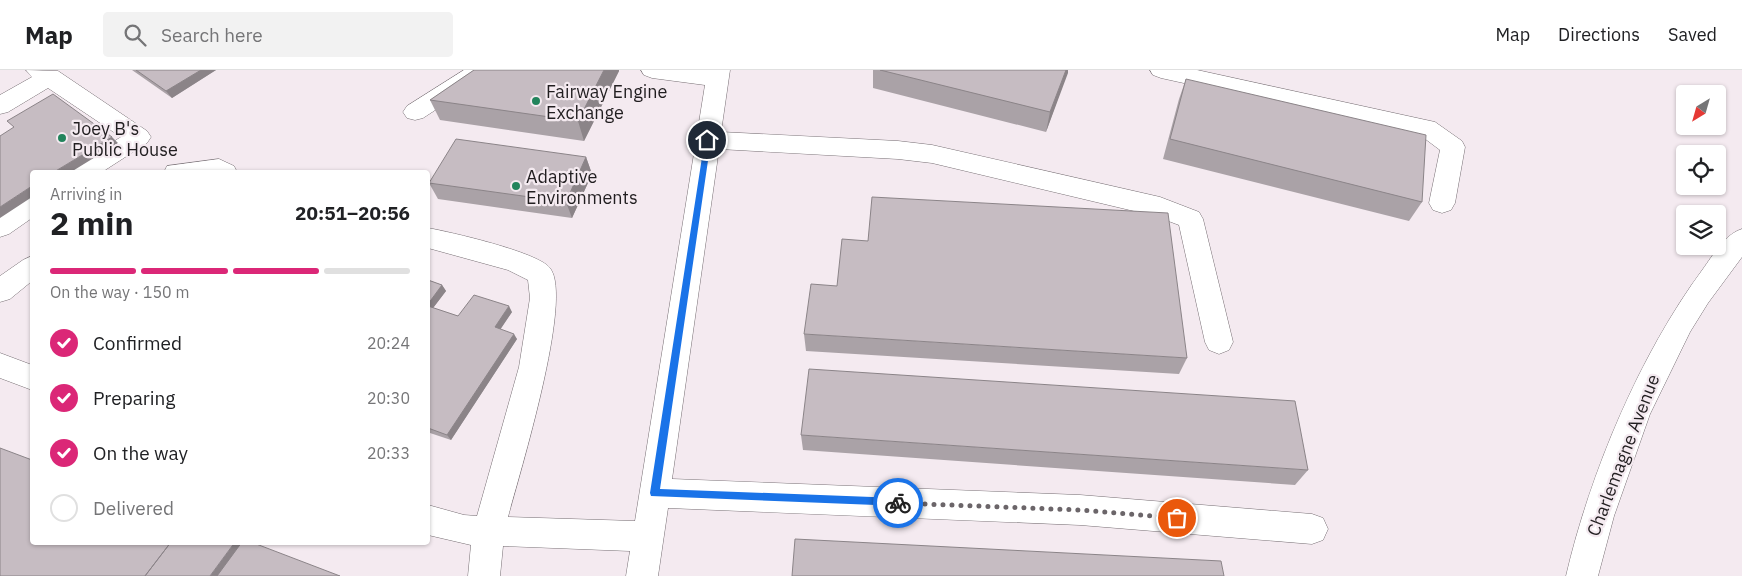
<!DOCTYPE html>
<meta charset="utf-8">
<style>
:root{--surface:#fff;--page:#f2f2f2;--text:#202124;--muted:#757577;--line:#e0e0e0;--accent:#db2777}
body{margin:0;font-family:"IBM Plex Sans",sans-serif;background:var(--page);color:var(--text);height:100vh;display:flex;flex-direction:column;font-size:19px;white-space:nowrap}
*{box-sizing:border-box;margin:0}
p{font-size:16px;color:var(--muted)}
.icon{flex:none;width:28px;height:28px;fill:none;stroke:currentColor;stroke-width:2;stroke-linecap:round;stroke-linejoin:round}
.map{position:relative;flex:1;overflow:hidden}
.sheet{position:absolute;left:30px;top:100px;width:400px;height:375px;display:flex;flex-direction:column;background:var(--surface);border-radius:5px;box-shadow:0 1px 4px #0004}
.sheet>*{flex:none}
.needle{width:32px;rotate:217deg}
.controls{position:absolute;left:1676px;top:15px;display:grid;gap:10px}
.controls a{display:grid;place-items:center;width:50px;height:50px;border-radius:5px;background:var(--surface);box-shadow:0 1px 4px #0004;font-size:25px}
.pin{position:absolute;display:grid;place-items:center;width:42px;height:42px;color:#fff;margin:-21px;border:2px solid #fff;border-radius:50%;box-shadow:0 1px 5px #0007}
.courier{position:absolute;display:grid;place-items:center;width:50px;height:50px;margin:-25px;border:4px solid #1a73e8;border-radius:50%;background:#fff;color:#222;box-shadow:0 1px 6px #0007}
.head em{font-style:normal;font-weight:700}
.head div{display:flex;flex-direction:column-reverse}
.head{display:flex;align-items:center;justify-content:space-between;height:85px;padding:0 20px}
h1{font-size:32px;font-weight:700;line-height:38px}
.bar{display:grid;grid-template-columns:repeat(4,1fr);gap:8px 5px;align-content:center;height:60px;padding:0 20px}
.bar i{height:6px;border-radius:4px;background:var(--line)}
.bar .selected{background:var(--accent)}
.bar p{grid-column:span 4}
ol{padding:0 20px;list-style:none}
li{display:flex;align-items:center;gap:15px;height:55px}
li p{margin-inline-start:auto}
li .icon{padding:5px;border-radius:50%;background:var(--accent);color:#fff;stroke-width:4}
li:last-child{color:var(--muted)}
li i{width:28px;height:28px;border:2px solid var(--line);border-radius:50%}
header{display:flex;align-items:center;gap:30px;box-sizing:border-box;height:70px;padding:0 25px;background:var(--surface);border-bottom:1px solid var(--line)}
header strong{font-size:24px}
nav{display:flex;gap:28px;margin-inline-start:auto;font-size:18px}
.search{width:350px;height:45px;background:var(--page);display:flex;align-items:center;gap:12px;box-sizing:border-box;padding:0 18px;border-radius:5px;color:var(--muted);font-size:19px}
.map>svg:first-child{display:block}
</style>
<header>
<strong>Map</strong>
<div class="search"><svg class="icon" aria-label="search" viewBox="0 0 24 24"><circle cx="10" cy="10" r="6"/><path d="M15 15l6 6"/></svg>Search here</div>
<nav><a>Map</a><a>Directions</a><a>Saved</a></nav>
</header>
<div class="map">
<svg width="1742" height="506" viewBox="0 0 1742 506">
<rect width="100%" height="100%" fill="#f4eaf0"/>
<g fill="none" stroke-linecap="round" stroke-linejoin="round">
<g stroke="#766e73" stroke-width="1">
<path id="minor" d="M26 0 58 1 147 61 151 67 147 73 102 102H72L75 96 121 67 48 18 8 42 0 44V25L32 7Z
M464 0H492L489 5 423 48 415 50 407 48 403 42 407 36Z
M641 0H730L721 62 898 71 932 75 1160 127 1199 142 1203 149 1233 272 1229 280 1219 284 1209 280 1205 272 1179 155 1155 146 932 93 898 89 719 79 672 409 1080 425 1312 444 1323 448 1328 459 1323 470 1312 474 1080 455 668 438 658 506H626L630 481 503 476 500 506H468L471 475 428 465V435L464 445 477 446 519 297 530 228 528 210 508 200 428 178V158C450 162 538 182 550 198 574 228 519 405 508 447L635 451 705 15 652 8 644 5Z
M1150 0H1197L1435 52 1462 71 1465 77 1455 133 1451 140 1442 143 1433 140 1429 133 1440 80 1420 65 1161 8 1153 5Z
M219 89 234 96 237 102H164L167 96Z
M32 126V148L9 164 0 167V144L23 129Z
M1742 159V187L1708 233 1690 262 1650 344 1614 446 1598 506H1566C1590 403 1640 284 1703 199 1713 185 1725 164 1742 159Z
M32 186V211L10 229 0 232V206L23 190Z
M0 283 32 295V320L0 308Z"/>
</g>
<use href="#minor" fill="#fff" fill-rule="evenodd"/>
</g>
<path fill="#aaa2a7" d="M132 0H216L172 28Z
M474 0H619V1L584 71 440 50 430 30Z
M873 0H1068L1046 62 873 18Z
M1186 9 1422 132 1409 151 1163 89 1179 29Z
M586 87 592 104 572 148 438 129 429 113Z
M428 210 442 215 446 221 433 238 458 246 512 242 500 259 517 269 451 370 430 363 428 367Z
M804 264 1187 288 1179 304 806 281Z
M801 365 1308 400 1295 415 803 380Z"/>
<path fill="#8b8488" d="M201 0H216L172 28 166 21Z
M604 0H619V1L584 71 578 51Z
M1066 0H1068V3L1046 62 1050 42Z
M112 67 118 73 71 102H54Z
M586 87 592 104 572 148 566 132Z
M32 116V127L0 148V137Z
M442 215 446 221 430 242 428 237V234Z
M509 236 512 242 498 263 495 257Z
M514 264 517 269 451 370 447 365Z
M428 360 430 363 428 367Z
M235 472H248L235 506H210Z"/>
<path fill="#c6bcc2" stroke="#8b8488" d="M136 0H201L166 21Z
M474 0H604L578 51 430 30Z
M880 0H1066L1050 42Z
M1186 9 1426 65 1422 132 1170 69Z
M53 24 112 67 54 102H32V116L0 137V66L14 57 7 51Z
M456 69 586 87 566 132 429 113Z
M872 127 1168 143 1187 288 804 264 811 214 837 216 842 169 868 171Z
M428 210 442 215 428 234Z
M474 225 509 236 495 257 514 264 447 365 428 358V236L458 246Z
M809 299 1295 331 1308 400 801 365Z
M0 378 32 390V472H171L145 506H0Z
M795 469 1221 491 1224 506H792Z
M171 472H235L210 506H145Z
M242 472H251L340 506H217Z"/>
<path fill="#1a73e8" d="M705 68 711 70 660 419 898 428 902 433 901 436 651 426 650 423Z"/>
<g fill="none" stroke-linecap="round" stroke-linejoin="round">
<path stroke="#6b6569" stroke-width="5" stroke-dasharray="0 9" d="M898 433 1080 440 1177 448"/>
</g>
<g fill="#22845c" stroke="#f4eaf0" stroke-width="2">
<circle cx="536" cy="31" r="5"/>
<circle cx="62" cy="68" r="5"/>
<circle cx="516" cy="116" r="5"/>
</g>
<g text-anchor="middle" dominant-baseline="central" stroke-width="4.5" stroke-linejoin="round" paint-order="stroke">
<g font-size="18" fill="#211e20" stroke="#f4eaf0" text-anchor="start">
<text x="546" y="21">Fairway Engine<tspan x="546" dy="21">Exchange</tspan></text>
<text x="72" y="58">Joey B's<tspan x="72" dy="21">Public House</tspan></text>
<text x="526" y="106">Adaptive<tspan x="526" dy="21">Environments</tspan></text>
</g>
<g font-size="18" fill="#211e20" stroke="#f4eaf0">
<text transform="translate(1623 385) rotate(-69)">Charlemagne Avenue</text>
</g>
</g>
</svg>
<div class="controls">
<a><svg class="needle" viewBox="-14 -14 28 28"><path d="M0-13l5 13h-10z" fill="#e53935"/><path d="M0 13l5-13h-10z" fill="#757577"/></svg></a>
<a><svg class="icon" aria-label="locate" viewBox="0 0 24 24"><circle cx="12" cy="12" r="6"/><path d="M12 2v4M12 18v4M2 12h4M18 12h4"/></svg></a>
<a><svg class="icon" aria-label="layers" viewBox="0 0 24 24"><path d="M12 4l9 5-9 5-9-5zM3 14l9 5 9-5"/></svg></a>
</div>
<div class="pin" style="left:1177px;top:448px;background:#ea580c"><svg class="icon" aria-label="bag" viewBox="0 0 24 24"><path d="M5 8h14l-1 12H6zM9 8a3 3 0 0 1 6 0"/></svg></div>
<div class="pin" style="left:707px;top:70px;background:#1f2937"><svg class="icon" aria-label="home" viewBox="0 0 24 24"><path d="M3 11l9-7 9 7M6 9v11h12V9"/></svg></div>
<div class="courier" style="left:898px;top:433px"><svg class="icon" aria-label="bike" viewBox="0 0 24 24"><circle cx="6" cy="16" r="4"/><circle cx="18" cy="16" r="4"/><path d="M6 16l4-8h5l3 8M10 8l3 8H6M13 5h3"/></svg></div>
<section class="sheet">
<div class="head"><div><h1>2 min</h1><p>Arriving in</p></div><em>20:51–20:56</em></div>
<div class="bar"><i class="selected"></i><i class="selected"></i><i class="selected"></i><i></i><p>On the way · 150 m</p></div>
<ol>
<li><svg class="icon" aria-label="check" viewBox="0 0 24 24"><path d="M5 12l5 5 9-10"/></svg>Confirmed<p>20:24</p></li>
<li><svg class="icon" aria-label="check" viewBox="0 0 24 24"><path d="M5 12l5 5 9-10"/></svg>Preparing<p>20:30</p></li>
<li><svg class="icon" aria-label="check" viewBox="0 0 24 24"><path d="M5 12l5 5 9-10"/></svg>On the way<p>20:33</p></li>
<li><i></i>Delivered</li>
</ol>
</section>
</div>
